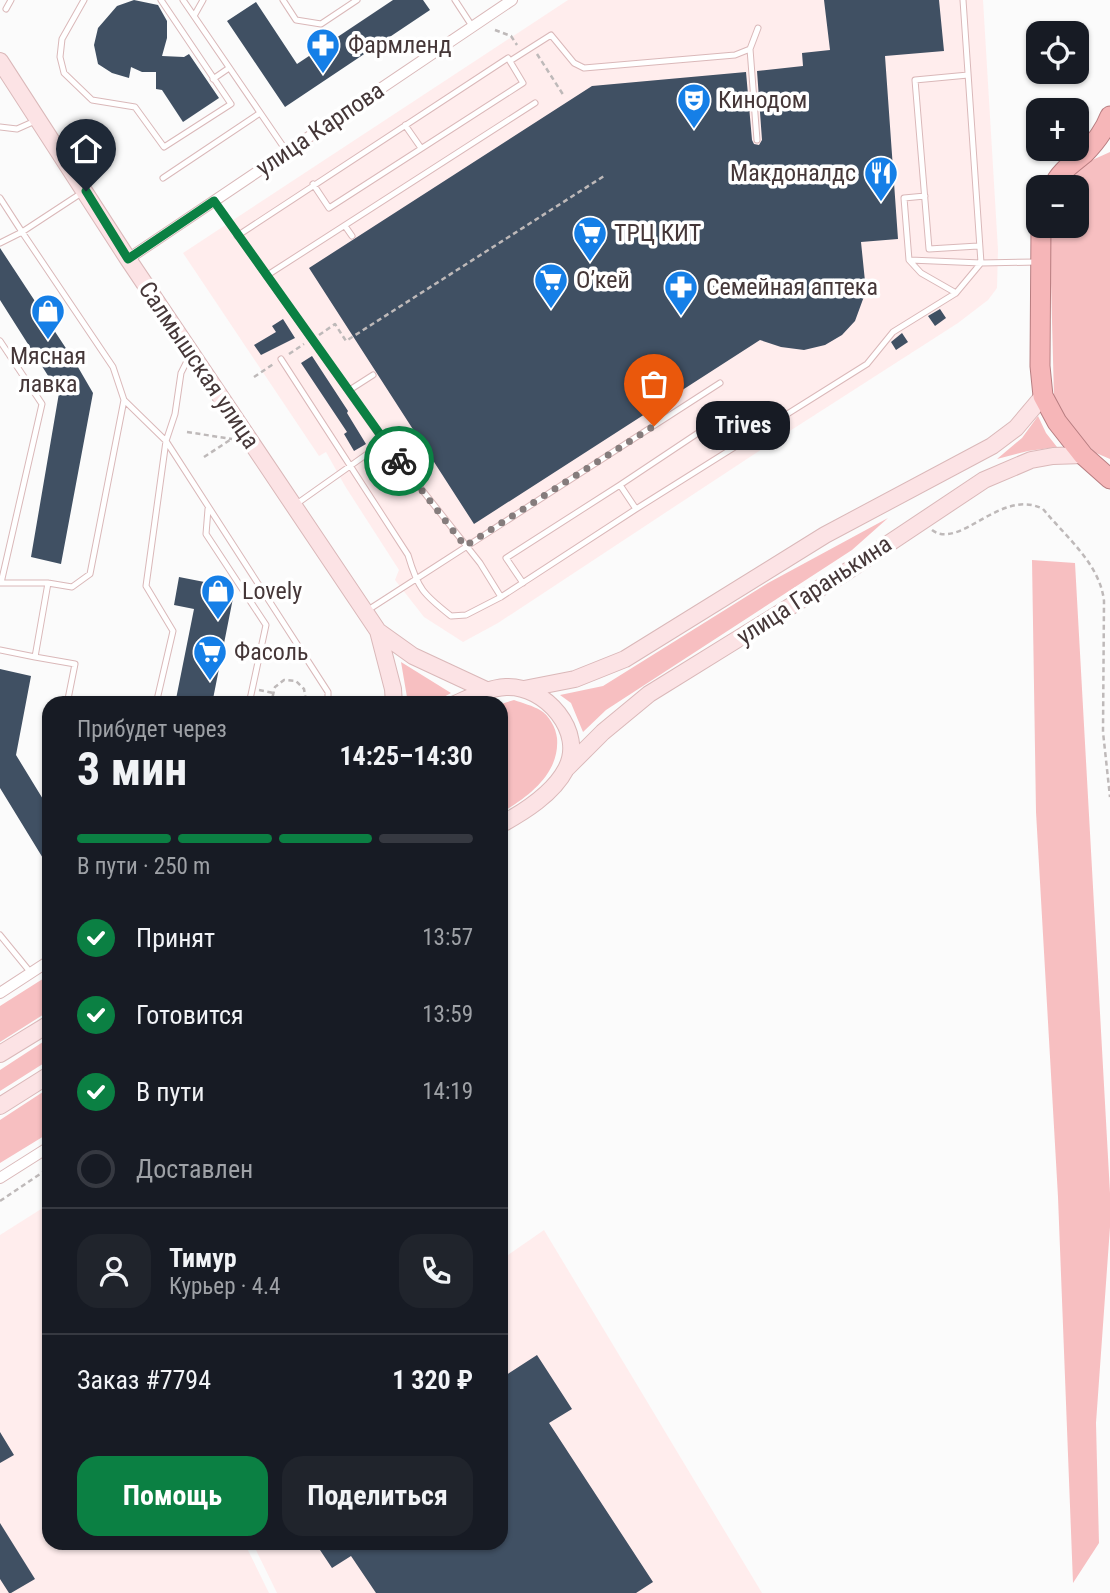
<!DOCTYPE html>
<html lang="ru">
<meta charset="utf-8">
<style>
:root{--surface:#171b24;--page:#20242c;--text:#f1f3f6;--muted:#9ea1a6;--line:#363941;--accent:#0b8043}
body{margin:0;font-family:"Roboto Condensed",sans-serif;background:var(--page);color:var(--text);height:100vh;display:flex;flex-direction:column;font-size:26px;white-space:nowrap}
*{box-sizing:border-box;margin:0}
p{font-size:23px;color:var(--muted)}
.icon{flex:none;width:38px;height:38px;fill:none;stroke:currentColor;stroke-width:2;stroke-linecap:round;stroke-linejoin:round}
.map{position:relative;flex:1;overflow:hidden}
.panel{position:absolute;left:42px;top:696px;width:466px;height:854px;display:flex;flex-direction:column;background:var(--surface);border-radius:21px;box-shadow:0 2px 5px #0004}
.panel>*{flex:none}
.tools{position:absolute;left:1026px;top:21px;display:grid;gap:14px}
.tools a{display:grid;place-items:center;width:63px;height:63px;border-radius:14px;background:var(--surface);box-shadow:0 2px 5px #0004;font-size:35px}
.pin{position:absolute;display:grid;place-items:center;width:60px;height:60px;color:#fff;margin:-72px -30px;border-radius:50% 50% 50% 0;rotate:-45deg;box-shadow:0 0 7px #0007}
.pin .icon{rotate:45deg}
.courier{position:absolute;display:grid;place-items:center;width:70px;height:70px;margin:-35px;border:5px solid #0b8043;border-radius:50%;background:#fff;color:#222;box-shadow:0 2px 9px #0007}
.bubble{position:absolute;height:49px;border-radius:21px;background:var(--surface);box-shadow:0 2px 5px #0004;font-size:23px;font-weight:700;line-height:49px;text-align:center}
.overview em{font-style:normal;font-weight:700}
.overview div{display:flex;flex-direction:column-reverse}
.overview{display:flex;align-items:center;justify-content:space-between;height:119px;padding:0 35px}
h1{font-size:46px;font-weight:700;line-height:52px}
.bar{display:grid;grid-template-columns:repeat(4,1fr);gap:10px 7px;align-content:center;height:84px;padding:0 35px}
.bar i{height:9px;border-radius:5px;background:var(--line)}
.bar .active{background:var(--accent)}
.bar p{grid-column:span 4}
.line{display:flex;align-items:center;gap:18px;padding:0 35px;border-top:2px solid var(--line)}
.line div{flex:1}
.round{display:grid;place-items:center;flex:none;width:74px;height:74px;border-radius:21px;background:var(--page)}
ol{padding:0 35px;list-style:none}
li{display:flex;align-items:center;gap:21px;height:77px}
li p{margin-inline-start:auto}
li .icon{padding:7px;border-radius:50%;background:var(--accent);color:#fff;stroke-width:4}
li:last-child{color:var(--muted)}
li i{width:38px;height:38px;border:4px solid var(--line);border-radius:50%}
.cta{display:flex;gap:14px;margin-top:auto;padding:14px 35px}
.cta a{flex:1;height:80px;border-radius:21px;background:var(--accent);color:#fff;font-size:28px;font-weight:700;line-height:80px;text-align:center}
.cta a+a{background:var(--page);color:var(--text)}
.map>svg:first-child{display:block}
</style>
<div class="map">
<svg width="1110" height="1593" viewBox="0 0 1110 1593">
<rect width="100%" height="100%" fill="#fbfbfb"/>
<path fill="#ffeded" d="M568 0H983L998 250 997 288 988 300 958 323 768 445 498 623 463 642 424 617 395 580 399 570 345 486 326 452 319 456 183 253Z
M49 1204V1544H245L269 1593H0V1235Z
M544 1230 762 1593H277L253 1544H500L501 1260Z"/>
<path fill="#f7bfc1" d="M1110 152V459L1096 453 1073 431 1054 397 1050 245 1051 226H1076V187H1064L1079 166Z
M1038 416 1046 433 1057 447 1028 451 997 459 1022 438Z
M888 518 852 550 606 710 583 732 571 703 560 695 603 686 768 583Z
M1032 560 1075 563 1110 1193V1227L1096 1423 1099 1543 1073 1583 1058 1197 1036 812Z
M401 662 451 693 433 703H408Z
M514 700C523 703 533 706 540 710 549 715 556 728 557 738 560 774 528 797 501 813V704Z
M49 975V1011L0 1042V1006Z
M49 1038V1060L0 1091V1070Z
M49 1088V1133L0 1163V1120Z"/>
<path fill="#405063" d="M134 0 158 5 167 21V38L162 56 184 57 189 54 219 98 183 122 162 90 156 89V72H142L131 67 129 78 112 73 98 64 94 45 98 28 117 6Z
M393 0H423L430 10 285 107 227 21 256 2 297 64Z
M824 0H939L944 51 885 56 898 239 861 242 866 291 855 321 842 335 825 345 804 350 781 347 760 340 474 524 309 268 592 86 746 72 752 140 754 144 759 145 762 140 757 71 803 66 802 53 830 50Z
M0 248 75 362 93 393 61 564 31 557 59 393 0 300Z
M940 309 946 318 935 326 928 316Z
M283 319 295 338 261 355 254 345 276 332 272 326Z
M902 333 908 342 896 350 891 342Z
M312 356 348 411 347 413 366 444 354 451 344 434 347 432 301 363Z
M179 577 235 588 212 704H175L194 609 174 605Z
M0 669 31 676 16 755 49 809V868L0 788Z
M537 1355 572 1409 549 1423 653 1582 636 1593H376L351 1556 332 1568 316 1544H500V1379Z
M0 1432 14 1455 0 1463Z
M0 1523 35 1579 11 1593H9L0 1579Z"/>
<g fill="none" stroke-linecap="round" stroke-linejoin="round">
<g stroke="#dab8b9" stroke-width="7">
<path id="service" d="M84 0 62 39 60 57 64 73 92 100 135 107 164 147 231 104 161 0
M183 0 287 152
M283 0 296 20 321 24 357 0
M455 0 472 26
M6 9 11 0
M194 16 203 0
M750 49 757 140
M510 61 551 35 574 63 584 68 735 55 750 49 758 28
M968 75 915 80 929 249 978 246
M213 79 229 68
M405 125 421 148
M0 127 17 129 35 121
M163 178 260 113
M925 196 904 198 909 260 921 273 956 293
M0 198 22 232 83 192
M214 202 384 442 480 563 501 597 636 509 867 364 893 332 956 293 981 263 963 0
M345 226 352 236
M237 236 508 58 523 83 329 208 313 184
M0 243 22 232 113 367 124 400 90 574 72 587 48 583H0
M910 260 981 263 1037 262
M266 276 535 103
M0 341 42 404 1 583
M281 359 408 555C418 589 423 594 451 616L466 615 501 597
M348 391 373 375
M124 400 166 441 328 692V704
M620 485 636 509
M295 505 384 442 410 433
M208 509 206 534 266 625 249 704
M523 583 506 558 620 485 731 411 748 439
M368 610 720 383
M0 650 35 657 48 583
M35 657 75 664 67 704
M156 704 173 631 146 586 166 441 175 414 181 373 190 355
M0 935 31 973"/>
</g>
<g stroke="#dab8b9" stroke-width="12">
<path id="minor" d="M128 259 512 0
M0 993 49 961
M0 1178 49 1147"/>
</g>
<g stroke="#dab8b9" stroke-width="18">
<path id="secondary" d="M0 61 128 259 378 631 393 689 394 704
M378 631 413 656 486 690
M524 689 575 679 625 659 825 535 992 446 1016 428 1043 396
M455 704C471 697 488 688 506 687 545 685 586 732 566 769 553 794 524 812 500 825
M567 768 603 732 649 694 846 572 984 480 1031 460 1053 456 1083 455
M0 1054 49 1024
M0 1106 49 1075"/>
</g>
<g stroke="#b77d80" stroke-width="21">
<path id="trunk" d="M1053 187C1059 172 1072 164 1084 154 1094 144 1105 129 1110 116
M1041 226 1040 366 1043 396 1057 422 1083 455 1110 479"/>
</g>
<path stroke="#beb9b9" stroke-width="2.5" stroke-dasharray="5 3.5" stroke-linecap="butt" d="M495 30 511 36 517 45
M537 54 564 96
M319 335 335 324 346 341 604 176
M289 354 304 344
M254 377 275 363
M187 432 232 439
M204 457 230 440
M932 530C960 551 1001 487 1043 509 1066 537 1100 564 1104 601L1103 732 1110 797
M259 690 273 693
M306 701 320 703
M275 704 272 699 275 687 284 680 296 681 304 689 306 701 304 704
M0 1201 49 1168"/>
<use href="#service" stroke="#fff" stroke-width="5"/>
<use href="#minor" stroke="#fff" stroke-width="10"/>
<use href="#secondary" stroke="#fce3e5" stroke-width="16"/>
<use href="#trunk" stroke="#f6b6b8" stroke-width="19"/>
</g>
<g fill="none" stroke-linecap="round" stroke-linejoin="round">
<path stroke="#857c7c" stroke-width="7" stroke-dasharray="0 12.6" d="M399 461 465 546 654 426"/>
<path stroke="#0b8043" stroke-width="9" d="M86 191 128 259 214 201 399 461"/>
</g>
<defs>
<g id="pharmacy-pin" transform="scale(1.75)"><path d="M0 17L-7.5 6A9.5 9.5 0 1 1 7.5 6Z" fill="#157fe7" stroke="#fff"/><path d="M-2-6h4v4h4v4h-4v4h-4v-4h-4v-4h4Z" fill="#fff"/></g>
<g id="theatre-pin" transform="scale(1.75)"><path d="M0 17L-7.5 6A9.5 9.5 0 1 1 7.5 6Z" fill="#157fe7" stroke="#fff"/><path d="M-5-5.5Q0-4 5-5.5V0Q5 5 0 6Q-5 5-5 0ZM-3.3-2.5H-1v1.5H-3.3ZM1-2.5H3.3v1.5H1ZM-2.8 1Q0 5.5 2.8 1Z" fill="#fff"/></g>
<g id="restaurant-pin" transform="scale(1.75)"><path d="M0 17L-7.5 6A9.5 9.5 0 1 1 7.5 6Z" fill="#157fe7" stroke="#fff"/><path d="M-5-6h1v4h1v-4h1v4h1v-4h1v5L-1.5 .5V6h-2V.5L-5-1ZM5-6V6H3V1.5H1.5Q1.5-4 5-6Z" fill="#fff"/></g>
<g id="supermarket-pin" transform="scale(1.75)"><path d="M0 17L-7.5 6A9.5 9.5 0 1 1 7.5 6Z" fill="#157fe7" stroke="#fff"/><path d="M-6-5.5h2.5l.6 2H6L4.5 2H-2.5L-4.4-4H-6ZM-1.5 3.2a1.3 1.3 0 1 0 .1 0ZM3 3.2a1.3 1.3 0 1 0 .1 0Z" fill="#fff"/></g>
<g id="shop-pin" transform="scale(1.75)"><path d="M0 17L-7.5 6A9.5 9.5 0 1 1 7.5 6Z" fill="#157fe7" stroke="#fff"/><path d="M-5-2.5h2.3a2.7 3.5 0 0 1 5.4 0H5L5.5 6h-11ZM-1.5-2.5h3a1.5 2.3 0 0 0-3 0Z" fill="#fff"/></g>
</defs>
<g fill-rule="evenodd">
<use href="#pharmacy-pin" x="323" y="45"/>
<use href="#theatre-pin" x="694" y="100"/>
<use href="#restaurant-pin" x="881" y="173"/>
<use href="#supermarket-pin" x="590" y="233"/>
<use href="#supermarket-pin" x="551" y="280"/>
<use href="#pharmacy-pin" x="681" y="287"/>
<use href="#shop-pin" x="48" y="311"/>
<use href="#shop-pin" x="218" y="591"/>
<use href="#supermarket-pin" x="210" y="652"/>
</g>
<g text-anchor="middle" dominant-baseline="central" stroke-width="7" stroke-linejoin="round" paint-order="stroke">
<g font-size="24" fill="#453738" stroke="#fff" text-anchor="start">
<text x="348" y="45">Фармленд</text>
<text x="718" y="100">Кинодом</text>
<text x="856" y="173" text-anchor="end">Макдоналдс</text>
<text x="614" y="233">ТРЦ КИТ</text>
<text x="576" y="280">О’кей</text>
<text x="706" y="287">Семейная аптека</text>
<text x="48" y="356" text-anchor="middle">Мясная<tspan x="48" dy="28">лавка</tspan></text>
<text x="242" y="591">Lovely</text>
<text x="234" y="652">Фасоль</text>
</g>
<g font-size="24" fill="#453738" stroke="#fff">
<text transform="translate(320 129) rotate(-34)">улица Карпова</text>
<text transform="translate(199 365) rotate(56)">Салмышская улица</text>
<text transform="translate(814 590) rotate(-33)">улица Гаранькина</text>
</g>
</g>
</svg>
<div class="tools">
<a><svg class="icon" aria-label="locate" viewBox="0 0 24 24"><circle cx="12" cy="12" r="6"/><path d="M12 2v4M12 18v4M2 12h4M18 12h4"/></svg></a>
<a>+</a>
<a>−</a>
</div>
<div class="pin" style="left:654px;top:426px;background:#ea580c"><svg class="icon" aria-label="bag" viewBox="0 0 24 24"><path d="M5 8h14l-1 12H6zM9 8a3 3 0 0 1 6 0"/></svg></div>
<div class="pin" style="left:86px;top:191px;background:#1f2937"><svg class="icon" aria-label="home" viewBox="0 0 24 24"><path d="M3 11l9-7 9 7M6 9v11h12V9"/></svg></div>
<div class="courier" style="left:399px;top:461px"><svg class="icon" aria-label="bike" viewBox="0 0 24 24"><circle cx="6" cy="16" r="4"/><circle cx="18" cy="16" r="4"/><path d="M6 16l4-8h5l3 8M10 8l3 8H6M13 5h3"/></svg></div>
<div class="bubble" style="left:696px;top:401px;width:94px">Trives</div>
<section class="panel">
<div class="overview"><div><h1>3 мин</h1><p>Прибудет через</p></div><em>14:25–14:30</em></div>
<div class="bar"><i class="active"></i><i class="active"></i><i class="active"></i><i></i><p>В пути · 250 m</p></div>
<ol>
<li><svg class="icon" aria-label="check" viewBox="0 0 24 24"><path d="M5 12l5 5 9-10"/></svg>Принят<p>13:57</p></li>
<li><svg class="icon" aria-label="check" viewBox="0 0 24 24"><path d="M5 12l5 5 9-10"/></svg>Готовится<p>13:59</p></li>
<li><svg class="icon" aria-label="check" viewBox="0 0 24 24"><path d="M5 12l5 5 9-10"/></svg>В пути<p>14:19</p></li>
<li><i></i>Доставлен</li>
</ol>
<div class="line" style="height:126px"><a class="round"><svg class="icon" aria-label="person" viewBox="0 0 24 24"><circle cx="12" cy="8" r="4"/><path d="M4 21q1-7 8-7t8 7"/></svg></a><div><b>Тимур</b><p>Курьер · 4.4</p></div><a class="round"><svg class="icon" aria-label="phone" viewBox="0 0 24 24"><path d="M5 4h4l2 5-3 2q2 4 5 5l2-3 5 2v4C11 20 4 13 5 4z"/></svg></a></div>
<div class="line" style="height:91px"><div>Заказ #7794</div><b>1 320 ₽</b></div>
<div class="cta"><a>Помощь</a><a>Поделиться</a></div>
</section>
</div>
